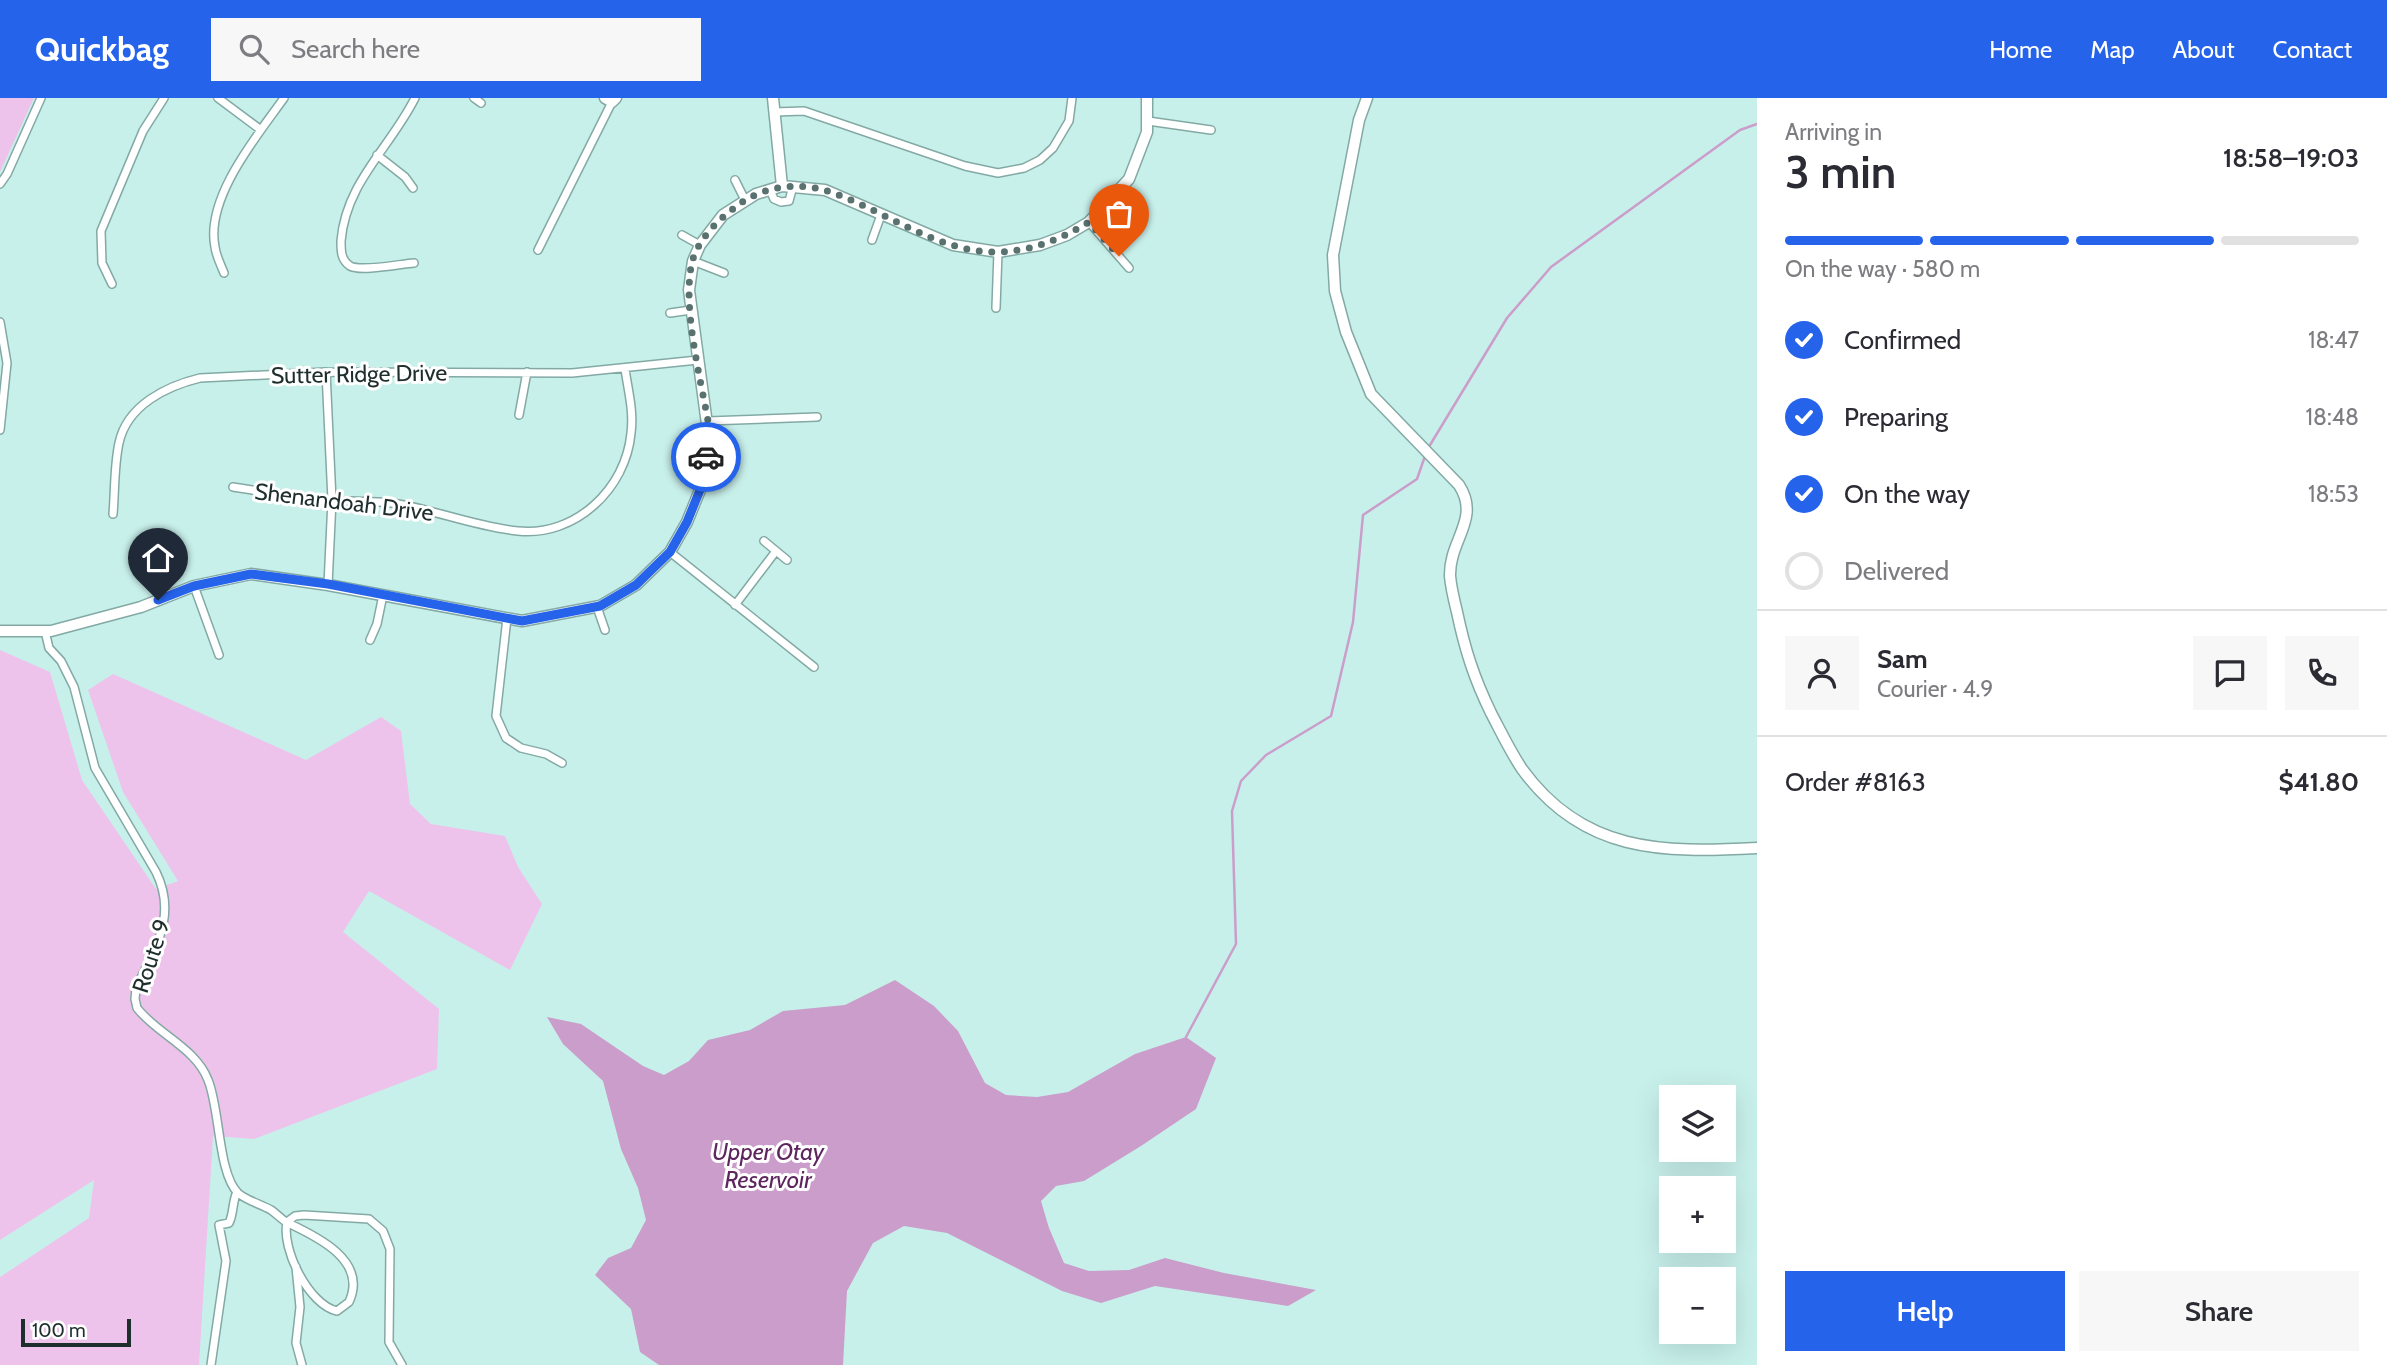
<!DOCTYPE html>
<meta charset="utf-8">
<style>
:root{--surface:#fff;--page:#f7f7f7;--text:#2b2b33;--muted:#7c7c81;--line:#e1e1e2;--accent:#2563eb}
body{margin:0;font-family:Cabin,sans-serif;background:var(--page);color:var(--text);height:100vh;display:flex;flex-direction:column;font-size:26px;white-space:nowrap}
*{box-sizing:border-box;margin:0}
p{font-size:23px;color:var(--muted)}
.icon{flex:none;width:38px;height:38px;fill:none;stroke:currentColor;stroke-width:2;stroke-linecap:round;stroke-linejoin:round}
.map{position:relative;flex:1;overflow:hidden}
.panel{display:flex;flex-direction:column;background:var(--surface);width:630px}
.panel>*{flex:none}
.fabs{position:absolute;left:1659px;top:987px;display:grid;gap:14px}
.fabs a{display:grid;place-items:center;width:77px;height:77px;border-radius:0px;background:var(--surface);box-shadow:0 7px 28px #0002;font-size:35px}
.scale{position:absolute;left:21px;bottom:18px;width:110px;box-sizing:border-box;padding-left:7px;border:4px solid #1e2e2c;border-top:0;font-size:19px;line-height:24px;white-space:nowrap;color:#1e2e2c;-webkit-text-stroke:5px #fff;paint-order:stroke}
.pin{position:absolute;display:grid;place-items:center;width:60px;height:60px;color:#fff;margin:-72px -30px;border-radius:50% 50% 50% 0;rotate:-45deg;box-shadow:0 0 7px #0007}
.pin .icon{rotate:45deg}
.courier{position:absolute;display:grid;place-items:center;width:70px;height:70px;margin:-35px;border:5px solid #2563eb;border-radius:50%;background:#fff;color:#222;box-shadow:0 2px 9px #0007}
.overview em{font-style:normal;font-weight:600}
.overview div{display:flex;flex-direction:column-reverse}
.overview{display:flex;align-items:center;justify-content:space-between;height:119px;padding:0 28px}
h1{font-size:46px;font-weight:600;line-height:52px}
.bar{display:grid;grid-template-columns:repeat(4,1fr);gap:10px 7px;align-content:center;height:84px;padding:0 28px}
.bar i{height:9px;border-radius:5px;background:var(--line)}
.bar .active{background:var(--accent)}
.bar p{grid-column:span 4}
.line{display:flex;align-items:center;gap:18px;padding:0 28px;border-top:2px solid var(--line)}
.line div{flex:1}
.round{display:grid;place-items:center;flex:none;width:74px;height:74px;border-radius:0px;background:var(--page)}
ol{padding:0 28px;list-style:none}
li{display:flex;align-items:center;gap:21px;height:77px}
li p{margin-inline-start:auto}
li .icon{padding:7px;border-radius:50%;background:var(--accent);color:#fff;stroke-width:4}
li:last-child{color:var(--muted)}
li i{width:38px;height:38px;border:4px solid var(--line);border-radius:50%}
.primary-button{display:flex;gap:14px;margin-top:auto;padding:14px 28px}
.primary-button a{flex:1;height:80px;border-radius:0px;background:var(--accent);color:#fff;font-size:28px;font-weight:600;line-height:80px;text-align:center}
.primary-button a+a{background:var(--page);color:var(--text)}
header{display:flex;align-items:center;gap:42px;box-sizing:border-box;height:98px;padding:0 35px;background:var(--accent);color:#fff}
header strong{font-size:33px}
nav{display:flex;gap:38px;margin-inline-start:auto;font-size:24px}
.search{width:490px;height:63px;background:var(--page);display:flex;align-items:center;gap:18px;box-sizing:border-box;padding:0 24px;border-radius:0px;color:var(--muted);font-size:26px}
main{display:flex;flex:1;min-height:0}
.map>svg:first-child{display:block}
</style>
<header>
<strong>Quickbag</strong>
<div class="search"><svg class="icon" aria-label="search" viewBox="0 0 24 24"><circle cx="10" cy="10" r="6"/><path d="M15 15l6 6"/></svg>Search here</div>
<nav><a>Home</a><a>Map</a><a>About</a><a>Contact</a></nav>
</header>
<main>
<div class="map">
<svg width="1757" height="1267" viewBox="0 0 1757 1267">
<rect width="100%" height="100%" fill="#c8f0eb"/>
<path fill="#edc3eb" d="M0 0H34L0 74Z
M0 552 50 574 82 682 156 791 178 783 123 694 88 592 113 576 306 662 381 619 401 633 410 706 431 726 505 738 518 769 542 806 510 872 369 793 343 834 439 911 437 971 254 1041 213 1038 199 1267H0V1179L89 1120 94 1082 0 1142Z"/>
<path fill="#cb9dca" d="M895 882 934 908 958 933 985 985 1006 997 1037 999 1068 994 1135 956 1186 939 1216 960 1196 1011 1141 1048 1084 1083 1056 1088 1041 1103 1049 1130 1064 1165 1089 1173 1129 1172 1165 1160 1224 1175 1316 1192 1288 1208 1155 1188 1101 1205 1062 1193 947 1135 904 1128 873 1145 847 1193 843 1267H659L640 1254 631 1211 595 1177 608 1160 631 1150 646 1122 638 1090 621 1051 603 983 563 946 547 919 581 926 643 968 664 977 689 963 708 942 750 932 783 913 845 907Z"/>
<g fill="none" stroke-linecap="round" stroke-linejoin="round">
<path stroke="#cb9dca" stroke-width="2.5" d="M1427 352 1507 220 1551 169 1740 32 1757 26
M1186 939 1236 846 1232 713 1241 683 1266 657 1331 618 1353 524 1363 417 1417 381 1425 358"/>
<g stroke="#83a9a4" stroke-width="10">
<path id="street" d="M218 0 261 32
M474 0 481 5
M774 14 804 13 965 68 998 75 1024 70 1040 62 1053 50 1069 23 1072 0
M1148 23 1211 32
M377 57 405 79 413 90
M735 82 745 102
M0 86 7 76 41 0
M770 92 774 101 781 104 789 103 793 88
M1089 124 1129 170
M682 137 700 147
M872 142 881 117
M538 152 612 4
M693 163 724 175
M414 165C400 166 361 174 350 168 341 162 341 153 341 143 346 84 390 50 415 0
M224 175C221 167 216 158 215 149 205 100 257 38 284 0
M112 186 102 165 101 133 143 33 164 0
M996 210 998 154
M670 215 691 212
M0 224 7 265 0 332
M326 274 332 402 328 487
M519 317 527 274
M708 323 817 319
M233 389C261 393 289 399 317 402 344 404 371 402 398 406 438 413 477 429 518 433 575 439 626 391 631 335 634 314 628 292 625 271
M113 416C115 393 114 368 119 345 127 307 167 288 200 280L326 274 572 275 698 262
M764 443 787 462
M670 454 814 569
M194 488 219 557
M735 507 776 453
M597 509 605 532
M507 520 496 618 506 640 521 650 546 656 562 665
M45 533 49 550 61 563 74 589 95 670 156 774C178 819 154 850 136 891L135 901 137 910C157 936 196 950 208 982 220 1010 218 1076 238 1095 247 1103 261 1106 271 1112 277 1116 282 1122 288 1125 318 1139 368 1163 349 1204L337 1213C309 1207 281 1151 287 1124L295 1118 304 1117 369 1121 383 1133 390 1151 389 1244 402 1267
M370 542 377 526 383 497
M296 1169 300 1209 296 1245 302 1267
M211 1267 226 1163 219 1127 229 1125C234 1115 232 1104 237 1094"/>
</g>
<g stroke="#83a9a4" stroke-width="13">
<path id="secondary" d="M605 0 612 4 616 0
M773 0 782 88
M1367 0 1359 22 1333 157 1335 193 1346 234 1371 296 1459 387C1481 421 1449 442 1450 478 1451 490 1454 502 1457 514 1465 552 1474 580 1491 615 1501 634 1510 653 1522 671 1583 755 1662 755 1757 750
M0 533H51L141 509 194 488 251 476 328 487 522 523 600 508 636 487 670 454 687 424 700 392 709 341 689 192 693 163 700 147 723 117 756 96 782 88 825 92 953 147 998 154 1040 147 1067 137 1089 124 1129 81 1147 34V0"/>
</g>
<use href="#street" stroke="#fff" stroke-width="7"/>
<use href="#secondary" stroke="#fff" stroke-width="10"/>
</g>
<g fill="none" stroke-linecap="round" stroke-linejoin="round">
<path stroke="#5a726f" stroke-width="7" stroke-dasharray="0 12.6" d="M706 359 709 341 708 323C700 278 682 208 692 164 698 141 719 121 738 107 763 89 794 84 824 92 881 109 937 156 999 154 1032 153 1061 141 1089 124L1119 158"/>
<path stroke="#2563eb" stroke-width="9" d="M158 502 194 488 251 476 328 486 522 523 600 508 636 487 670 454 687 424 700 392 706 359"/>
</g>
<g text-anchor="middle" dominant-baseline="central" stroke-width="6" stroke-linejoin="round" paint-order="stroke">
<g font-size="23" fill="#1e2e2c" stroke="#fff">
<text transform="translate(359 276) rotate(-1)">Sutter Ridge Drive</text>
<text transform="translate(344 404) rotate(7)">Shenandoah Drive</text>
<text transform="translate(151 858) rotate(-72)">Route 9</text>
</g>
<g font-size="24" font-style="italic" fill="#5e265e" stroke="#fff">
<text x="768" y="1053">Upper Otay<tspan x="768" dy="28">Reservoir</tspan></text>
</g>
</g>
</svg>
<div class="fabs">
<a><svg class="icon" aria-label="layers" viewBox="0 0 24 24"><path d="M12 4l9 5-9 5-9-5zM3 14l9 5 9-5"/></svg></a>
<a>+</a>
<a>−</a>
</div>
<div class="scale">100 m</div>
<div class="pin" style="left:1119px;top:158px;background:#ea580c"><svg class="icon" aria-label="bag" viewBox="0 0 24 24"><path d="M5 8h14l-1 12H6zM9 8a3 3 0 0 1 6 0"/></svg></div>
<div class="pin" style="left:158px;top:502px;background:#1f2937"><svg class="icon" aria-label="home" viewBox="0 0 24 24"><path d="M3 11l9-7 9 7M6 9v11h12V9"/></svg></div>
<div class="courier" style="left:706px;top:359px"><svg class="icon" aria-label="car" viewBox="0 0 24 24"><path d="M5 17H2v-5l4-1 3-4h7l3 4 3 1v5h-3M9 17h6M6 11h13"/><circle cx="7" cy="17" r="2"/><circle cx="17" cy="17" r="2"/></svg></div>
</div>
<section class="panel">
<div class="overview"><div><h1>3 min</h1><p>Arriving in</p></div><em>18:58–19:03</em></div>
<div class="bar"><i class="active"></i><i class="active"></i><i class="active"></i><i></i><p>On the way · 580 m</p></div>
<ol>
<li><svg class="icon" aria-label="check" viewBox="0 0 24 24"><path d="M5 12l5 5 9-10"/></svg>Confirmed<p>18:47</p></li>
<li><svg class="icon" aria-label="check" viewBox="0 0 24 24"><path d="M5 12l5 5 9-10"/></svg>Preparing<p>18:48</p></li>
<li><svg class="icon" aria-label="check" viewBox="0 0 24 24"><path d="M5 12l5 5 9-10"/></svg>On the way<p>18:53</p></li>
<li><i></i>Delivered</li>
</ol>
<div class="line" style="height:126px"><a class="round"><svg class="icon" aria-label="person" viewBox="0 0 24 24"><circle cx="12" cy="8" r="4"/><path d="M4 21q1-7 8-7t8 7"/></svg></a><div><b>Sam</b><p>Courier · 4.9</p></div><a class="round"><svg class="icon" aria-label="chat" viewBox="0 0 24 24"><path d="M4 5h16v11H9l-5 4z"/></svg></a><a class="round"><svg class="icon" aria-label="phone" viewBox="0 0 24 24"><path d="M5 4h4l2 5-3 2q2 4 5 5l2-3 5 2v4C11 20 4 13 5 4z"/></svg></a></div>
<div class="line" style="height:91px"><div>Order #8163</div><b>$41.80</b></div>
<div class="primary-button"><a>Help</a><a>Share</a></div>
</section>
</main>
